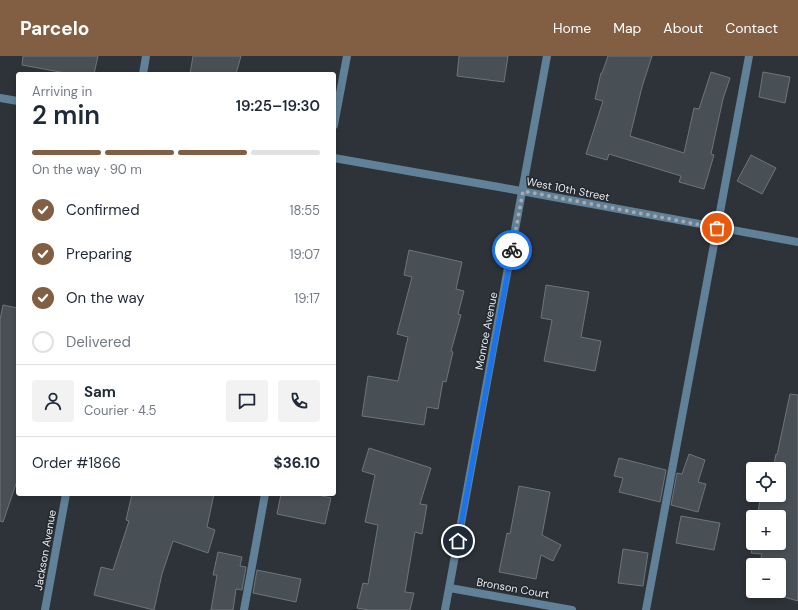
<!DOCTYPE html>
<meta charset="utf-8">
<style>
:root{--surface:#fff;--page:#f2f2f3;--text:#1f2937;--muted:#747a83;--line:#e0e1e3;--accent:#825e42}
body{margin:0;font-family:"DM Sans",sans-serif;background:var(--page);color:var(--text);height:100vh;display:flex;flex-direction:column;font-size:15px;white-space:nowrap}
*{box-sizing:border-box;margin:0}
p{font-size:13px;color:var(--muted)}
.icon{flex:none;width:22px;height:22px;fill:none;stroke:currentColor;stroke-width:2;stroke-linecap:round;stroke-linejoin:round}
.map{position:relative;flex:1;overflow:hidden}
.sheet{position:absolute;left:16px;top:16px;width:320px;height:424px;display:flex;flex-direction:column;background:var(--surface);border-radius:4px;box-shadow:0 2px 6px #0003}
.sheet>*{flex:none}
.tools{position:absolute;left:746px;top:406px;display:grid;gap:8px}
.tools a{display:grid;place-items:center;width:40px;height:40px;border-radius:4px;background:var(--surface);box-shadow:0 2px 6px #0003;font-size:20px}
.pin{position:absolute;display:grid;place-items:center;width:34px;height:34px;color:#fff;margin:-17px;border:2px solid #fff;border-radius:50%;box-shadow:0 1px 4px #0007}
.courier{position:absolute;display:grid;place-items:center;width:40px;height:40px;margin:-20px;border:3px solid #1a73e8;border-radius:50%;background:#fff;color:#222;box-shadow:0 1px 5px #0007}
.headline em{font-style:normal;font-weight:600}
.headline div{display:flex;flex-direction:column-reverse}
.headline{display:flex;align-items:center;justify-content:space-between;height:68px;padding:0 16px}
h1{font-size:26px;font-weight:600;line-height:30px}
.bar{display:grid;grid-template-columns:repeat(4,1fr);gap:6px 4px;align-content:center;height:48px;padding:0 16px}
.bar i{height:5px;border-radius:3px;background:var(--line)}
.bar .current{background:var(--accent)}
.bar p{grid-column:span 4}
.line{display:flex;align-items:center;gap:10px;padding:0 16px;border-top:1px solid var(--line)}
.line div{flex:1}
.round{display:grid;place-items:center;flex:none;width:42px;height:42px;border-radius:4px;background:var(--page)}
ol{padding:0 16px;list-style:none}
li{display:flex;align-items:center;gap:12px;height:44px}
li p{margin-inline-start:auto}
li .icon{padding:4px;border-radius:50%;background:var(--accent);color:#fff;stroke-width:4}
li:last-child{color:var(--muted)}
li i{width:22px;height:22px;border:2px solid var(--line);border-radius:50%}
header{display:flex;align-items:center;gap:24px;box-sizing:border-box;height:56px;padding:0 20px;background:var(--accent);color:#fff}
header strong{font-size:19px}
nav{display:flex;gap:22px;margin-inline-start:auto;font-size:14px}
.map>svg:first-child{display:block}
</style>
<header>
<strong>Parcelo</strong>
<nav><a>Home</a><a>Map</a><a>About</a><a>Contact</a></nav>
</header>
<div class="map">
<svg width="798" height="554" viewBox="0 0 798 554">
<rect width="100%" height="100%" fill="#2d3338"/>
<path fill="#495055" stroke="#6d757a" d="M23 0H98L94 18H71L22 9Z
M193 0H241L236 18H190Z
M459 0H508L504 26 457 20Z
M608 0H652L642 31 630 80 684 97 694 52 699 53 711 16 730 22 723 43 711 98 714 99 704 133 679 126 681 120 609 98 607 104 586 98 603 45 595 43 601 17H602Z
M763 16 790 21 785 47 759 41Z
M751 99 776 112 762 138 737 125Z
M409 194 462 206 456 233 464 235 458 258 461 259 451 295 453 296 446 326 443 325 438 353 427 351 424 369 362 360 368 320 398 325 408 281 397 278 412 221 404 219Z
M546 229 589 236 581 281 601 285 595 315 544 305 552 264 541 262Z
M3 249 18 252V422L3 466 0 465V264Z
M790 338 798 339V545L762 535H779V509H759L762 498 751 497 753 486V487H779V461H757L761 439H779V413H773L776 398 777 399Z
M369 392 431 412 420 448 427 449 422 478 415 476 405 536 414 537 410 554H368L357 552 363 527 368 528 378 469 365 466 375 419 362 415Z
M689 398 705 404 698 426 706 428 698 456 671 449 677 417 682 418Z
M619 402 666 414 660 446 619 436 623 422 614 420Z
M519 430 550 436 542 479 561 489 553 505 541 499 536 523 499 516 507 477 510 478Z
M132 438H214L207 471 215 474 208 497 173 485 162 518 154 554 94 539 101 511 113 514 129 465 126 464Z
M281 438H314L331 442 325 468 277 458Z
M681 460 720 467 714 494 676 487Z
M623 493 648 497 643 530 618 527Z
M218 496 242 501 240 510 246 511 242 534 236 533 233 554H211L217 519H213Z
M257 514 301 523 296 546 253 537Z"/>
<g fill="none" stroke-linecap="round" stroke-linejoin="round">
<path stroke="#608198" stroke-width="8" d="M334 69 347 0
M244 554 265 438
M646 554 749 0"/>
<path stroke="#608198" stroke-width="8" d="M143 18 146 0
M0 42 18 45
M334 102 499 131 798 186
M450 532 572 554
M45 554 66 438
M445 554 547 0"/>
</g>
<g fill="none" stroke-linecap="round" stroke-linejoin="round">
<path stroke="#a5aaae" stroke-width="4" stroke-dasharray="0 7.2" d="M512 194 523 135 717 172"/>
<path stroke="#1a73e8" stroke-width="5" d="M458 485 512 194"/>
</g>
<g text-anchor="middle" dominant-baseline="central" stroke-width="3" stroke-linejoin="round" paint-order="stroke">
<g font-size="11" fill="#e6eaed" stroke="#23292e">
<text transform="translate(568 133) rotate(11)">West 10th Street</text>
<text transform="translate(486 275) rotate(-79)">Monroe Avenue</text>
<text transform="translate(45 494) rotate(-80)">Jackson Avenue</text>
<text transform="translate(513 532) rotate(10)">Bronson Court</text>
</g>
</g>
</svg>
<div class="tools">
<a><svg class="icon" aria-label="locate" viewBox="0 0 24 24"><circle cx="12" cy="12" r="6"/><path d="M12 2v4M12 18v4M2 12h4M18 12h4"/></svg></a>
<a>+</a>
<a>−</a>
</div>
<div class="pin" style="left:717px;top:172px;background:#ea580c"><svg class="icon" aria-label="bag" viewBox="0 0 24 24"><path d="M5 8h14l-1 12H6zM9 8a3 3 0 0 1 6 0"/></svg></div>
<div class="pin" style="left:458px;top:485px;background:#1f2937"><svg class="icon" aria-label="home" viewBox="0 0 24 24"><path d="M3 11l9-7 9 7M6 9v11h12V9"/></svg></div>
<div class="courier" style="left:512px;top:194px"><svg class="icon" aria-label="bike" viewBox="0 0 24 24"><circle cx="6" cy="16" r="4"/><circle cx="18" cy="16" r="4"/><path d="M6 16l4-8h5l3 8M10 8l3 8H6M13 5h3"/></svg></div>
<section class="sheet">
<div class="headline"><div><h1>2 min</h1><p>Arriving in</p></div><em>19:25–19:30</em></div>
<div class="bar"><i class="current"></i><i class="current"></i><i class="current"></i><i></i><p>On the way · 90 m</p></div>
<ol>
<li><svg class="icon" aria-label="check" viewBox="0 0 24 24"><path d="M5 12l5 5 9-10"/></svg>Confirmed<p>18:55</p></li>
<li><svg class="icon" aria-label="check" viewBox="0 0 24 24"><path d="M5 12l5 5 9-10"/></svg>Preparing<p>19:07</p></li>
<li><svg class="icon" aria-label="check" viewBox="0 0 24 24"><path d="M5 12l5 5 9-10"/></svg>On the way<p>19:17</p></li>
<li><i></i>Delivered</li>
</ol>
<div class="line" style="height:72px"><a class="round"><svg class="icon" aria-label="person" viewBox="0 0 24 24"><circle cx="12" cy="8" r="4"/><path d="M4 21q1-7 8-7t8 7"/></svg></a><div><b>Sam</b><p>Courier · 4.5</p></div><a class="round"><svg class="icon" aria-label="chat" viewBox="0 0 24 24"><path d="M4 5h16v11H9l-5 4z"/></svg></a><a class="round"><svg class="icon" aria-label="phone" viewBox="0 0 24 24"><path d="M5 4h4l2 5-3 2q2 4 5 5l2-3 5 2v4C11 20 4 13 5 4z"/></svg></a></div>
<div class="line" style="height:52px"><div>Order #1866</div><b>$36.10</b></div>
</section>
</div>
